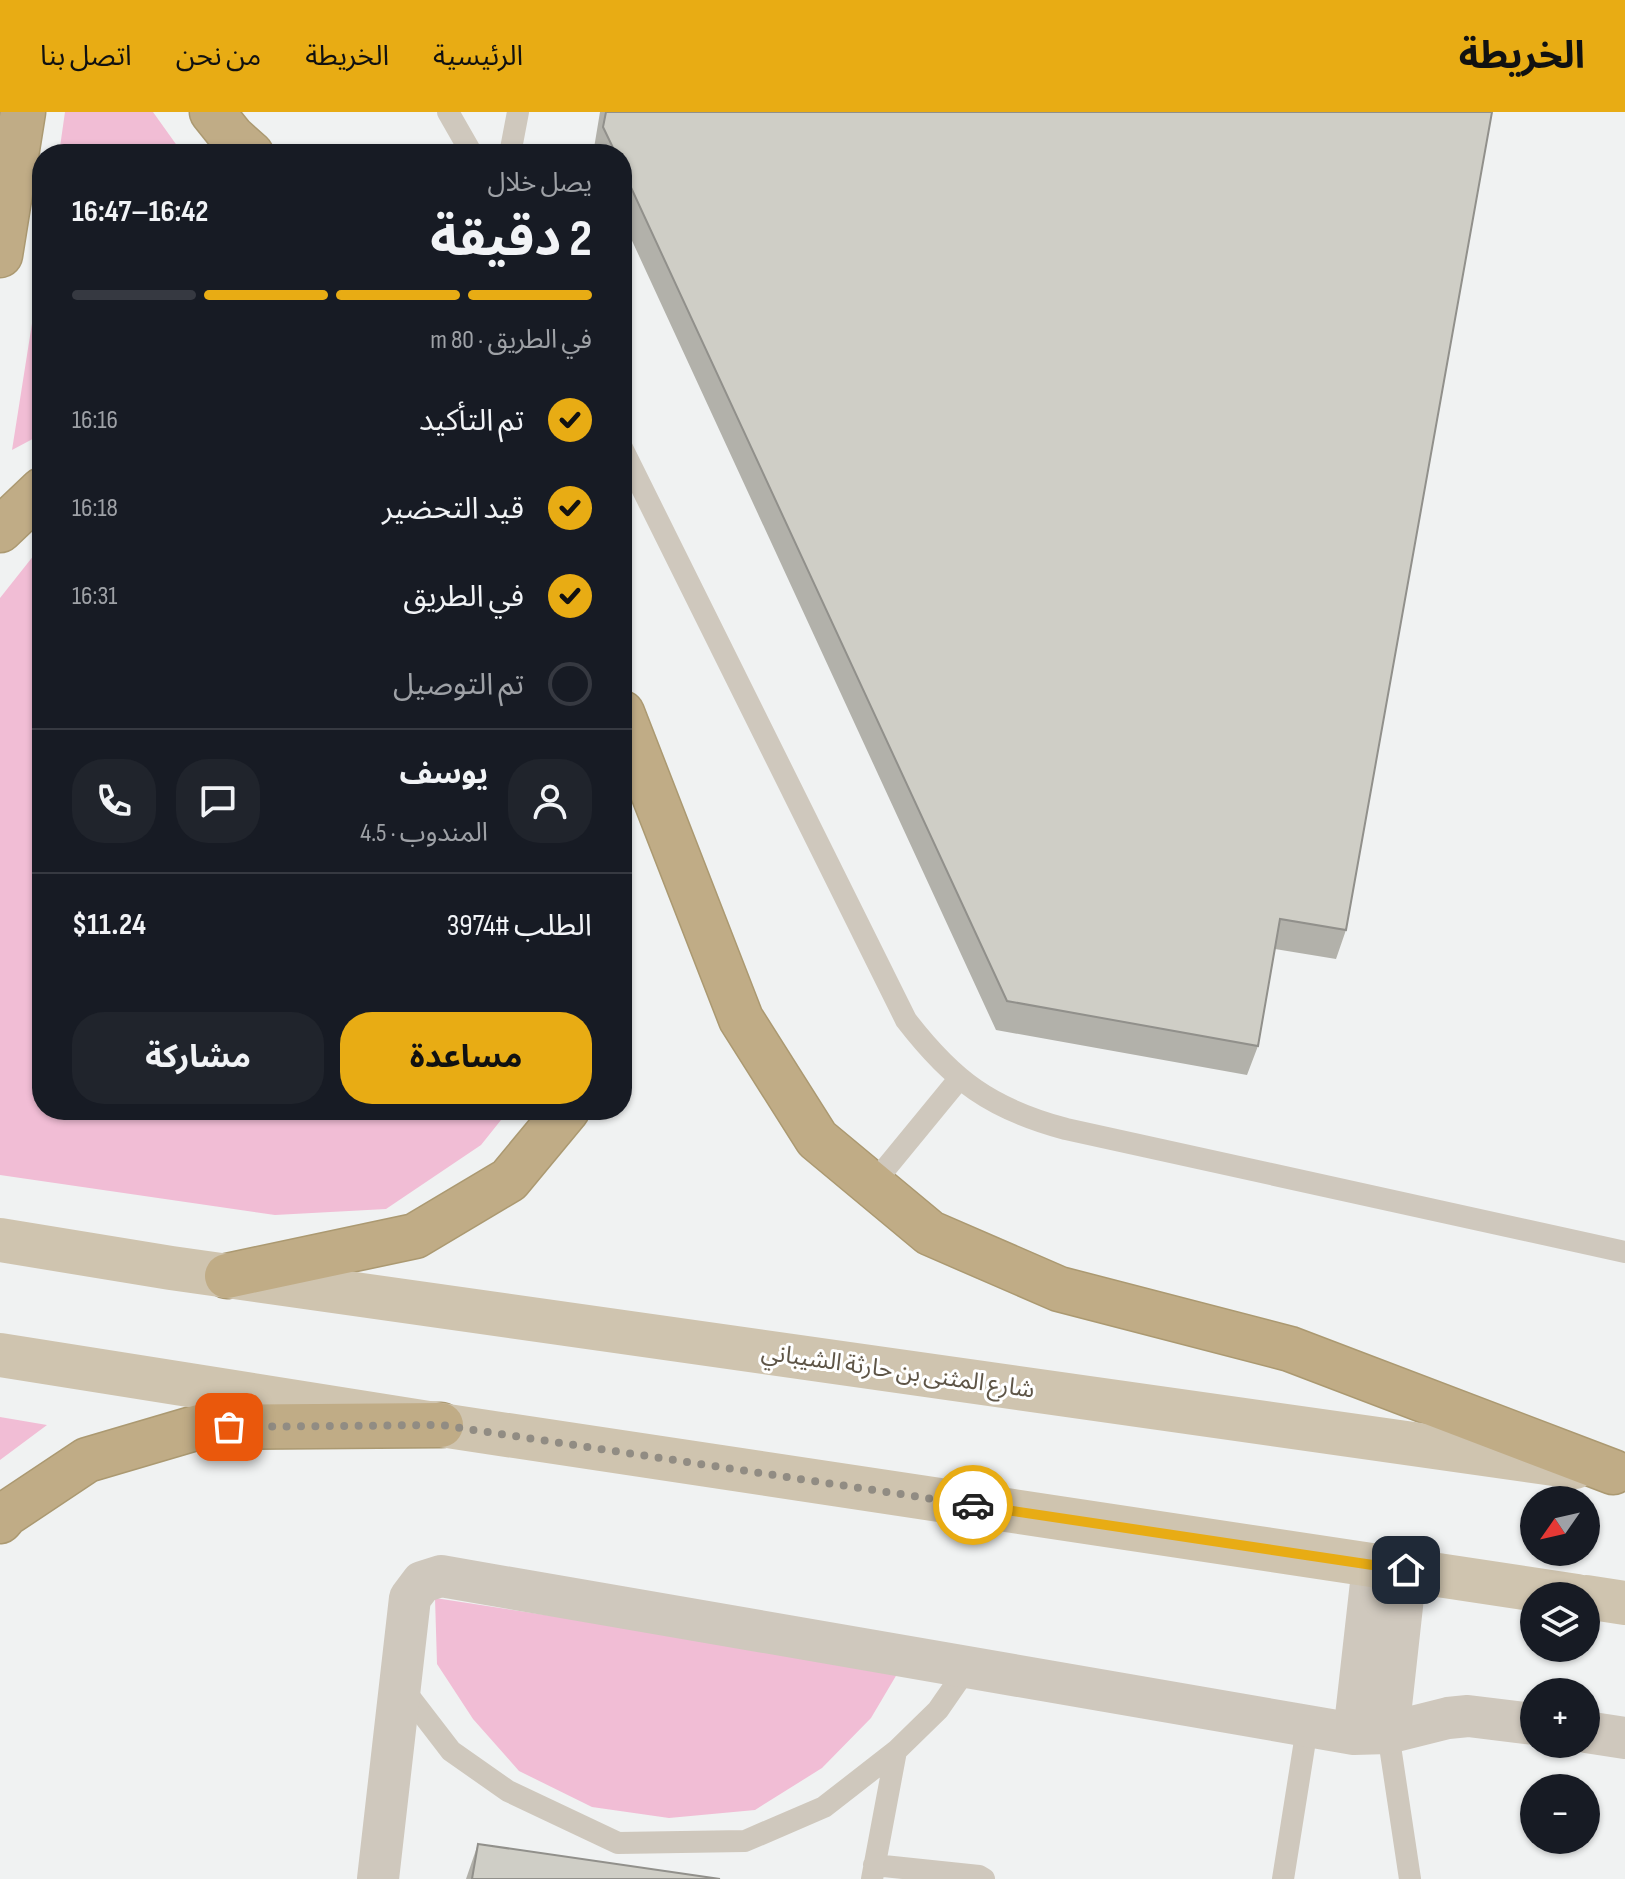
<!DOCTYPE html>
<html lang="ar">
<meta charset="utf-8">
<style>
:root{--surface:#171b24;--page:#20242c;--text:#f1f3f6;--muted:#9ea1a6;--line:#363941;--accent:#e8ac14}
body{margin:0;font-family:"Sofia Sans Condensed","Noto Sans Arabic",sans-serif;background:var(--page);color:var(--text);direction:rtl;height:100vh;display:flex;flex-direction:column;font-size:30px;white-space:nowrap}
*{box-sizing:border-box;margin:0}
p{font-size:26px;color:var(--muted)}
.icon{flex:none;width:44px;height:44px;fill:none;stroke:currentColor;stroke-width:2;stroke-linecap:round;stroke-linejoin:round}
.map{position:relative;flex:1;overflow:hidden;direction:ltr}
.sheet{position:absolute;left:32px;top:32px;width:600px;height:976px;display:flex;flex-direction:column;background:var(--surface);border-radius:32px;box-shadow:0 2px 6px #0004;direction:rtl}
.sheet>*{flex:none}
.needle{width:52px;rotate:236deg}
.buttons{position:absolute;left:1520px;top:1374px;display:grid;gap:16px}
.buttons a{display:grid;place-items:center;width:80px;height:80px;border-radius:50%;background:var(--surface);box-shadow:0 2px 6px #0004;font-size:40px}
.pin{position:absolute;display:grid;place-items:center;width:68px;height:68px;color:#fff;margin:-34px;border-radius:16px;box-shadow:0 4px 12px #0006}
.courier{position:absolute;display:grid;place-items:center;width:80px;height:80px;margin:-40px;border:6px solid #e8ac14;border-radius:50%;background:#fff;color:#222;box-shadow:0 2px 10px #0007}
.summary em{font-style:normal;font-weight:700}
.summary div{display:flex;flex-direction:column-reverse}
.summary{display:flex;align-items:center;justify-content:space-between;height:136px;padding:0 40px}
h1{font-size:52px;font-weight:700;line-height:60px}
.bar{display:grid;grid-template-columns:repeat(4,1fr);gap:12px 8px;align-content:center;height:96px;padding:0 40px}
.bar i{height:10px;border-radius:6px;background:var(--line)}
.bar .active{background:var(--accent)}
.bar p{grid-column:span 4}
.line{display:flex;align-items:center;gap:20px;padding:0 40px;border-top:2px solid var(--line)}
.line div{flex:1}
.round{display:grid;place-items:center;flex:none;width:84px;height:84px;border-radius:32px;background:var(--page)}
ol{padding:0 40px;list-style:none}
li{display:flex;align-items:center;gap:24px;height:88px}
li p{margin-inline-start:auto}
li .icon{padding:8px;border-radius:50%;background:var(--accent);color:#111;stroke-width:4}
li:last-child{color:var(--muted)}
li i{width:44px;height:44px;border:4px solid var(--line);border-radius:50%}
.action{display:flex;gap:16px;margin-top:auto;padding:16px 40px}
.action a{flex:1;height:92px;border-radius:32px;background:var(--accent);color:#111;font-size:32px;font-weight:700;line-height:92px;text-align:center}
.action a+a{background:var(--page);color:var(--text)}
header{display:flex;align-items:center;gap:48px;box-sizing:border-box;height:112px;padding:0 40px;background:var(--accent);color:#111}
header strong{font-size:38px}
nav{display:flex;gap:44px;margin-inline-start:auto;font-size:28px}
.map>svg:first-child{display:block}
</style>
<header>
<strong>الخريطة</strong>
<nav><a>الرئيسية</a><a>الخريطة</a><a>من نحن</a><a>اتصل بنا</a></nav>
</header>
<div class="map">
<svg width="1625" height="1767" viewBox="0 0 1625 1767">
<rect width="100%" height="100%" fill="#f0f2f2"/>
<path fill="#f1bdd5" d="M65 0H153L183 42H59Z
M42 148V322L12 338Z
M42 433V998H509L481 1033 386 1097 275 1103 0 1063V486Z
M0 1305 47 1313 0 1348Z
M435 1486 900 1557 871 1606 822 1656 755 1698 669 1706 592 1695 519 1659 473 1607 437 1552Z"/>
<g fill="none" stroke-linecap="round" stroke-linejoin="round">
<g stroke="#ab9971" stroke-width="47">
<path id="highway" d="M212 0 232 25 251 42
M0 143 23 0
M0 418 42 378
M622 601 741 907 817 1027 930 1121 1059 1177 1290 1237 1613 1360
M227 1164 415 1124 509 1068 567 998
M0 1409 6 1402 87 1348 199 1315 441 1313"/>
</g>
<path stroke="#cfc8bd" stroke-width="22" d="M448 0 472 42
M510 42 518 0
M622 336 906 908C953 969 991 997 1066 1017L1625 1140
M872 1073 959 967
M401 1574 451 1639 508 1679 618 1731 745 1729 824 1695 896 1639 938 1598 967 1556
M1388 1621 1410 1767
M874 1753 979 1764 984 1767
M872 1767 896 1639
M1283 1767 1307 1616"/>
<path stroke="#cfc8bd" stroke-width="42" d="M1586 1620 1625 1626
M1388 1621 1406 1458
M1354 1622 1373 1453
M378 1767 410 1486 422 1470 441 1464 1354 1622 1388 1621 1448 1606 1468 1604 1534 1612"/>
<path stroke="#cfc4af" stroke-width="44" d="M0 1128 171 1156 1575 1355
M0 1243 441 1313 1577 1484
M1586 1485 1625 1491"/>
<use href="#highway" stroke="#c0ac86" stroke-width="44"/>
</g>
<path fill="#b2b1aa" d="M600 0H1492L1346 818 1336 847 1275 837 1258 934 1247 963 996 918 622 107V42H593Z
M478 1732 720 1767H466Z"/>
<path fill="#cfcec6" stroke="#91908b" stroke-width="2" d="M606 0H1492L1346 818 1280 807 1258 934 1007 889 622 56V42H616L603 15Z
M478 1732 720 1767H472Z"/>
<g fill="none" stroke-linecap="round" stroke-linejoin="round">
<path stroke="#918c83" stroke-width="8" stroke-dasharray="0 14.4" d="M229 1315 441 1313 973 1393"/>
<path stroke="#e8ac14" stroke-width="10" d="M973 1393 1406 1458"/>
</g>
<g text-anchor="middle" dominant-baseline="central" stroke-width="6" stroke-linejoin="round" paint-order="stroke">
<g font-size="24" fill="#5e5547" stroke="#fff">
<text transform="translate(898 1259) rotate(8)">شارع المثنى بن حارثة الشيباني</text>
</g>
</g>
</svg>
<div class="buttons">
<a><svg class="needle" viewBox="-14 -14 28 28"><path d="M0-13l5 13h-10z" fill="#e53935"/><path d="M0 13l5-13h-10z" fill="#9ea1a6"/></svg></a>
<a><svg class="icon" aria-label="layers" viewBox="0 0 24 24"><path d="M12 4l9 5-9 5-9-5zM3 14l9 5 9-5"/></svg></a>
<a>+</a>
<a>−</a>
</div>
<div class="pin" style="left:229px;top:1315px;background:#ea580c"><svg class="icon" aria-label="bag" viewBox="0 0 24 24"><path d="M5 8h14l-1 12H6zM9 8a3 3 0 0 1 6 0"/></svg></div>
<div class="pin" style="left:1406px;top:1458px;background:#1f2937"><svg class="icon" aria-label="home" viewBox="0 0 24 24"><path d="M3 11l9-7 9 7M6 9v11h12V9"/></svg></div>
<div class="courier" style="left:973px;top:1393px"><svg class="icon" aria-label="car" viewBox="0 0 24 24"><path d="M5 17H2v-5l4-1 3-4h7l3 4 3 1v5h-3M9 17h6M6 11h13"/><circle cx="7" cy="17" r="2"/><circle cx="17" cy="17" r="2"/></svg></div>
<section class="sheet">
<div class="summary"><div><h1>2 دقيقة</h1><p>يصل خلال</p></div><em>16:42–16:47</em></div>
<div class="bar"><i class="active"></i><i class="active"></i><i class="active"></i><i></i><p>في الطريق · 80 m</p></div>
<ol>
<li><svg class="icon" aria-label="check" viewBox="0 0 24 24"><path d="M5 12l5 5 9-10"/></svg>تم التأكيد<p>16:16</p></li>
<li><svg class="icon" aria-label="check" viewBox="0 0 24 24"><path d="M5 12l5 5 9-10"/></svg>قيد التحضير<p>16:18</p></li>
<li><svg class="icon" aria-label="check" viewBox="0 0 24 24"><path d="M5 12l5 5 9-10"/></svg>في الطريق<p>16:31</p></li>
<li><i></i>تم التوصيل</li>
</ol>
<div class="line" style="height:144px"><a class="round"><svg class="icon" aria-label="person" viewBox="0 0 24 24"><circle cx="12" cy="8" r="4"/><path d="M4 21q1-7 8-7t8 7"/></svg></a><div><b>يوسف</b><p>المندوب · 4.5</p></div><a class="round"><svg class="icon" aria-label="chat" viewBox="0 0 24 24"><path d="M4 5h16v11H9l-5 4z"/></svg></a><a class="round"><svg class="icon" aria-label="phone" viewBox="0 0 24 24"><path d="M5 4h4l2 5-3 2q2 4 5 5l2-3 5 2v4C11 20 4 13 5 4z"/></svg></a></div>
<div class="line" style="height:104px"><div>الطلب #3974</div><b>$11.24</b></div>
<div class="action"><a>مساعدة</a><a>مشاركة</a></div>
</section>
</div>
